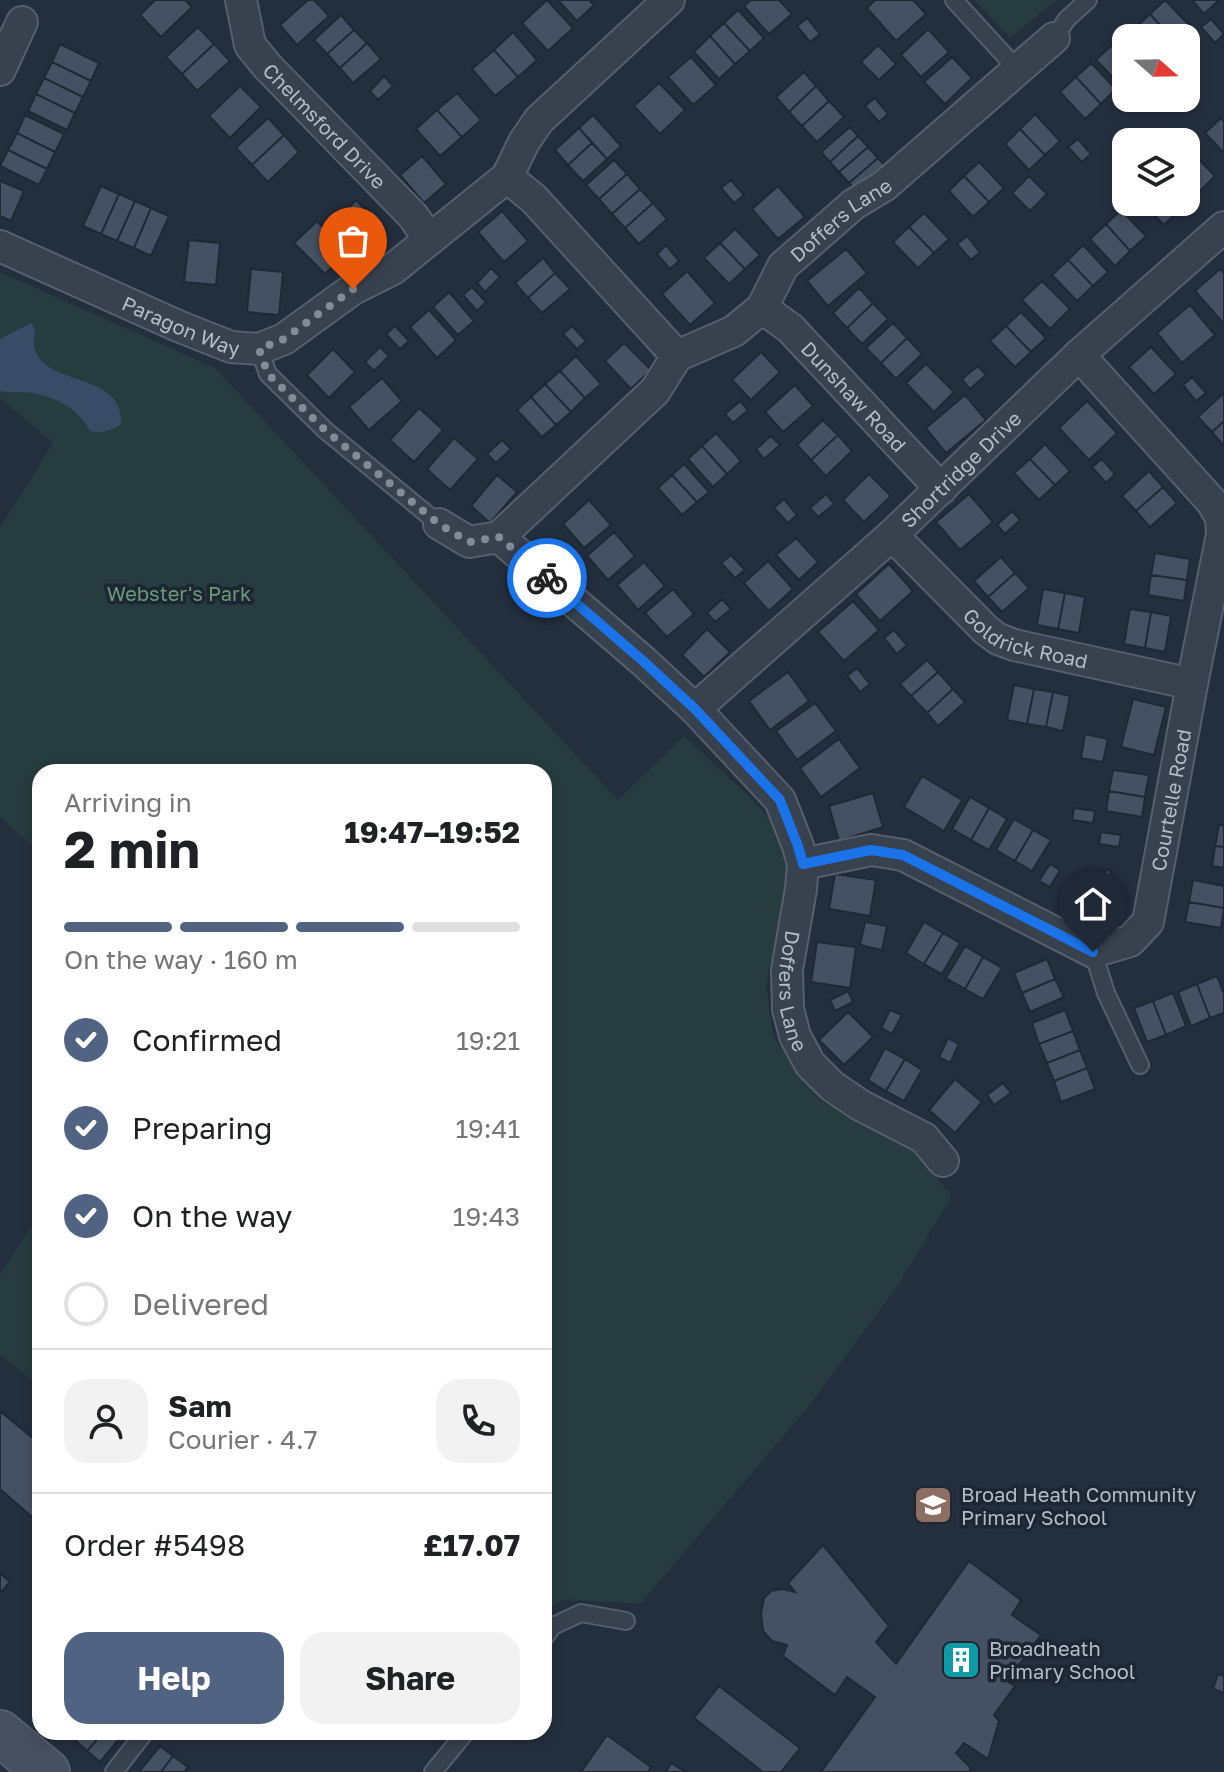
<!DOCTYPE html>
<meta charset="utf-8">
<style>
:root{--surface:#fff;--page:#f2f2f2;--text:#202124;--muted:#757577;--line:#e0e0e0;--accent:#506383}
body{margin:0;font-family:"Golos Text",sans-serif;background:var(--page);color:var(--text);height:100vh;display:flex;flex-direction:column;font-size:30px;white-space:nowrap}
*{box-sizing:border-box;margin:0}
p{font-size:26px;color:var(--muted)}
.icon{flex:none;width:44px;height:44px;fill:none;stroke:currentColor;stroke-width:2;stroke-linecap:round;stroke-linejoin:round}
.map{position:relative;flex:1;overflow:hidden}
.side{position:absolute;left:32px;top:764px;width:520px;height:976px;display:flex;flex-direction:column;background:var(--surface);border-radius:24px;box-shadow:0 4px 12px #0003}
.side>*{flex:none}
.needle{width:52px;rotate:110deg}
.fabs{position:absolute;left:1112px;top:24px;display:grid;gap:16px}
.fabs a{display:grid;place-items:center;width:88px;height:88px;border-radius:16px;background:var(--surface);box-shadow:0 4px 12px #0003;font-size:40px}
.pin{position:absolute;display:grid;place-items:center;width:68px;height:68px;color:#fff;margin:-82px -34px;border-radius:50% 50% 50% 0;rotate:-45deg;box-shadow:0 0 8px #0007}
.pin .icon{rotate:45deg}
.courier{position:absolute;display:grid;place-items:center;width:80px;height:80px;margin:-40px;border:6px solid #1a73e8;border-radius:50%;background:#fff;color:#222;box-shadow:0 2px 10px #0007}
.head em{font-style:normal;font-weight:700}
.head div{display:flex;flex-direction:column-reverse}
.head{display:flex;align-items:center;justify-content:space-between;height:136px;padding:0 32px}
h1{font-size:52px;font-weight:700;line-height:60px}
.bar{display:grid;grid-template-columns:repeat(4,1fr);gap:12px 8px;align-content:center;height:96px;padding:0 32px}
.bar i{height:10px;border-radius:6px;background:var(--line)}
.bar .selected{background:var(--accent)}
.bar p{grid-column:span 4}
.line{display:flex;align-items:center;gap:20px;padding:0 32px;border-top:2px solid var(--line)}
.line div{flex:1}
.round{display:grid;place-items:center;flex:none;width:84px;height:84px;border-radius:24px;background:var(--page)}
ol{padding:0 32px;list-style:none}
li{display:flex;align-items:center;gap:24px;height:88px}
li p{margin-inline-start:auto}
li .icon{padding:8px;border-radius:50%;background:var(--accent);color:#fff;stroke-width:4}
li:last-child{color:var(--muted)}
li i{width:44px;height:44px;border:4px solid var(--line);border-radius:50%}
.primary-button{display:flex;gap:16px;margin-top:auto;padding:16px 32px}
.primary-button a{flex:1;height:92px;border-radius:24px;background:var(--accent);color:#fff;font-size:32px;font-weight:700;line-height:92px;text-align:center}
.primary-button a+a{background:var(--page);color:var(--text)}
.map>svg:first-child{display:block}
</style>
<div class="map">
<svg width="1224" height="1772" viewBox="0 0 1224 1772">
<rect width="100%" height="100%" fill="#242f3e"/>
<path fill="#263c3f" d="M975 0H1056L1010 38Z
M0 272 215 368 618 800 684 736 752 799 784 836 790 870 766 984 773 1036 818 1099 914 1151 952 1196 899 1284 809 1406 640 1604 565 1599 544 1612V772H40V853L0 817V528L53 443 0 398Z
M40 1214V1386L0 1355V1275Z"/>
<path fill="#394c67" d="M31 323 35 329C21 393 125 364 121 424 113 430 99 434 90 431 78 409 57 397 32 393 22 391 10 393 0 391V339Z"/>
<path fill="#455162" stroke="#1f2835" stroke-width="2" d="M155 0H185L192 7 161 37 140 15Z
M308 0H314L329 16 297 45 280 25Z
M547 0 573 28 548 51 522 23Z
M558 0H589L594 5 577 21Z
M751 0H779L792 14 769 34 744 6Z
M875 0H913L926 14 896 41 867 8Z
M1165 0 1190 26 1177 38H1172L1150 14Z
M1192 0H1219L1204 14Z
M738 10 764 38 750 51 724 23Z
M1150 14 1172 38H1143L1134 29Z
M341 15 354 30 327 54 314 40Z
M807 18 820 34 810 42 797 26Z
M1211 19 1224 34 1215 43 1201 27Z
M724 23 750 51 735 64 710 36Z
M198 27 214 44 182 74 166 57Z
M928 29 949 52 921 77 901 55Z
M354 30 367 43 340 68 327 54Z
M513 32 537 60 518 77 494 50Z
M1124 33 1129 38H1126V60L1112 45Z
M710 36 735 64 719 79 694 52Z
M367 43 381 59 353 83 340 68Z
M60 44 99 63 91 81 52 62Z
M214 44 230 61 197 91 182 74Z
M878 45 896 64 879 80 861 62Z
M1112 45 1126 60V82L1121 86 1096 60Z
M494 50 518 77 495 96 472 69Z
M691 57 716 85 693 105 668 77Z
M952 57 972 78 945 104 924 82Z
M52 62 91 81 83 97 44 78Z
M1091 63 1116 89 1101 104 1076 77Z
M804 72 816 86 789 112 776 97Z
M384 76 393 86 378 100 370 91Z
M1076 77 1101 104 1085 119 1060 92Z
M44 78 83 97 75 113 36 94Z
M659 83 685 110 660 134 634 106Z
M240 86 261 107 230 138 209 116Z
M816 86 829 101 802 126 789 112Z
M457 93 481 120 462 137 437 110Z
M36 94 75 113 67 130 28 111Z
M875 98 888 114 879 122 865 106Z
M829 101 844 117 817 142 802 126Z
M437 110 462 137 440 156 416 129Z
M1035 114 1060 141 1045 155 1020 129Z
M25 115 64 134 55 152 17 133Z
M593 115 621 146 607 159 579 128Z
M268 118 284 135 252 165 236 148Z
M1221 118 1224 122V153L1205 133Z
M850 127 858 136 830 162 821 152Z
M579 128 592 143 568 165 555 150Z
M1020 129 1045 155 1029 170 1005 144Z
M17 133 55 152 47 169 8 150Z
M284 135 299 152 268 182 252 165Z
M858 136 868 147 839 172 830 162Z
M1078 139 1091 154 1082 162 1068 147Z
M592 143 607 159 583 181 568 165Z
M868 147 878 158 849 183 839 172Z
M1188 148 1215 176 1195 196 1186 186V149Z
M8 150 47 169 39 185 0 166Z
M422 156 446 184 424 203 400 175Z
M878 158 887 168 858 193 849 183Z
M614 160 627 174 599 199 586 185Z
M979 162 1004 188 989 202 964 176Z
M627 174 640 189 612 214 599 199Z
M964 176 989 202 973 217 949 191Z
M1029 176 1047 194 1030 211 1012 193Z
M731 180 744 195 734 203 721 188Z
M0 181 24 191 11 221 0 216Z
M101 186 119 194 101 234 83 226Z
M778 186 805 217 778 239 752 209Z
M640 189 653 203 625 228 612 214Z
M119 194 135 201 117 241 101 234Z
M356 200 386 231 363 253 333 223Z
M135 201 151 208 134 248 117 241Z
M1142 202H1180L1184 206 1164 225Z
M653 203 667 219 639 244 625 228Z
M151 208 169 216 151 256 134 248Z
M1121 210 1146 236 1130 251 1106 224Z
M502 211 528 241 504 262 478 232Z
M924 213 949 239 934 253 909 227Z
M317 221 347 252 325 274 294 243Z
M1106 224 1130 251 1115 266 1090 239Z
M909 227 934 253 918 268 893 242Z
M735 229 760 255 745 269 720 243Z
M967 236 980 252 971 260 957 244Z
M189 240 220 243 216 285 184 282Z
M720 243 745 269 729 284 704 258Z
M666 245 679 261 670 269 657 254Z
M1083 245 1108 272 1093 286 1068 260Z
M846 249 867 273 828 306 807 281Z
M543 258 555 273 528 298 515 283Z
M1068 260 1093 286 1077 301 1052 275Z
M491 268 500 277 485 292 477 283Z
M251 269 283 272 279 315 247 312Z
M1220 269 1224 273V324L1195 291Z
M687 271 715 303 690 325 662 294Z
M555 273 570 289 542 313 528 298Z
M1042 281 1070 309 1050 329 1022 300Z
M472 287 486 302 477 311 463 295Z
M859 288 873 303 847 328 833 313Z
M449 292 474 321 458 335 433 307Z
M873 303 888 319 862 344 847 328Z
M1190 305 1215 335 1182 363 1157 333Z
M429 310 456 340 437 358 410 327Z
M1021 312 1046 338 1031 352 1006 326Z
M893 323 907 338 881 363 866 348Z
M395 326 409 341 400 349 386 334Z
M572 326 586 341 577 349 563 334Z
M1006 326 1031 352 1015 367 990 341Z
M907 338 922 354 896 379 881 363Z
M624 343 651 370 631 389 605 361Z
M380 347 389 356 374 371 365 362Z
M1151 347 1176 374 1154 394 1129 367Z
M333 349 355 372 329 398 307 375Z
M761 352 780 372 751 400 732 380Z
M576 356 601 384 585 398 560 371Z
M926 364 954 392 934 412 906 383Z
M978 366 986 375 970 389 962 379Z
M560 371 585 398 571 412 545 384Z
M1192 377 1206 393 1196 401 1183 385Z
M382 378 402 401 369 430 349 407Z
M545 384 571 412 556 425 531 397Z
M795 385 813 406 783 432 765 412Z
M1224 393V421L1212 432 1198 417Z
M965 395 986 420 946 453 926 428Z
M531 397 556 425 542 437 517 410Z
M740 401 748 410 733 423 725 414Z
M1087 401 1117 433 1089 460 1059 428Z
M419 408 443 430 414 462 390 440Z
M823 420 838 435 811 460 797 445Z
M1224 421V446L1212 432Z
M716 433 741 461 727 474 702 446Z
M838 435 852 451 826 476 811 460Z
M771 436 780 445 764 459 756 449Z
M454 438 478 459 450 490 427 469Z
M502 440 511 449 496 463 487 454Z
M1045 444 1070 471 1055 485 1030 459Z
M702 446 727 474 713 487 688 459Z
M1030 459 1055 485 1039 500 1014 473Z
M1102 459 1115 474 1106 483 1092 467Z
M684 464 709 492 697 502 672 475Z
M1149 471 1163 487 1136 511 1122 496Z
M869 474 891 496 864 522 843 500Z
M497 475 517 492 490 523 471 506Z
M672 475 697 502 682 515 658 488Z
M1163 487 1177 503 1150 527 1136 511Z
M826 494 834 504 818 517 810 508Z
M969 494 993 522 960 550 936 522Z
M784 499 797 515 788 523 774 508Z
M589 500 611 525 584 548 563 524Z
M1012 511 1020 520 1005 534 997 525Z
M614 532 635 556 608 580 587 556Z
M796 538 818 562 799 580 776 555Z
M1155 553 1190 559 1187 580 1151 575Z
M731 555 745 570 735 578 721 563Z
M1001 557 1015 573 988 597 974 581Z
M768 561 793 589 769 611 744 583Z
M644 562 665 586 638 610 617 585Z
M889 564 913 591 880 621 856 594Z
M1015 573 1029 588 1002 612 988 597Z
M1151 575 1187 580 1184 601 1148 595Z
M673 589 694 614 667 637 645 613Z
M1043 589 1065 593 1058 629 1037 625Z
M1065 593 1085 597 1079 633 1058 629Z
M722 599 731 609 715 622 707 613Z
M853 601 879 630 844 661 818 632Z
M1130 609 1151 612 1145 648 1124 644Z
M1151 612 1171 616 1165 652 1145 648Z
M707 629 730 652 704 677 682 655Z
M894 630 907 645 897 654 884 638Z
M927 660 938 672 911 696 900 684Z
M857 668 870 684 860 692 847 676Z
M788 672 809 701 770 730 749 701Z
M938 672 953 689 927 713 911 696Z
M1014 685 1034 689 1027 724 1007 720Z
M953 689 965 702 938 726 927 713Z
M1034 689 1053 692 1046 727 1027 724Z
M1053 692 1070 696 1063 731 1046 727Z
M1133 699 1166 707 1154 755 1121 747Z
M815 703 836 731 797 760 776 731Z
M1085 734 1108 739 1103 762 1081 758Z
M839 739 860 768 821 797 800 768Z
M1113 770 1149 775 1145 797 1109 791Z
M922 776 962 800 944 831 904 807Z
M1109 791 1145 797 1142 817 1106 811Z
M873 793 883 827 839 841 829 806Z
M970 797 989 808 971 840 952 829Z
M989 808 1007 819 989 850 971 840Z
M1074 808 1095 811 1093 823 1072 820Z
M1014 819 1033 830 1015 861 996 850Z
M1219 825H1224V847L1215 846Z
M1033 830 1051 840 1032 871 1015 861Z
M1101 832 1121 835 1119 847 1099 844Z
M1215 846 1224 847V868L1212 866Z
M1050 864 1060 870 1050 887 1039 881Z
M1109 869 1124 902 1105 911 1090 878Z
M835 874 876 880 870 916 829 909Z
M1090 878 1105 911 1085 920 1071 887Z
M1193 880 1224 886V908L1189 902Z
M1189 902 1224 908 1221 928 1185 922Z
M865 922 887 926 882 950 860 945Z
M924 922 943 933 924 964 906 953Z
M943 933 960 943 942 974 924 964Z
M817 942 856 947 850 988 811 982Z
M965 946 983 957 965 989 946 978Z
M983 957 1002 968 983 999 965 989Z
M1047 959 1055 979 1022 993 1014 973Z
M1217 976 1224 994V1013L1210 1018 1197 984Z
M1055 979 1064 997 1030 1012 1022 993Z
M1197 984 1210 1018 1191 1026 1178 992Z
M848 991 853 1002 835 1011 830 1000Z
M1173 993 1186 1026 1166 1035 1153 1001Z
M1153 1001 1166 1035 1147 1042 1134 1008Z
M890 1010 902 1015 892 1034 881 1028Z
M1065 1010 1073 1031 1039 1044 1032 1023Z
M848 1012 873 1037 844 1065 819 1040Z
M1073 1031 1080 1050 1047 1063 1039 1044Z
M948 1038 959 1044 950 1063 939 1057Z
M885 1048 905 1059 886 1091 868 1080Z
M1080 1050 1087 1068 1054 1081 1047 1063Z
M905 1059 922 1070 904 1101 886 1091Z
M1087 1068 1095 1089 1061 1102 1054 1081Z
M955 1079 982 1102 955 1133 929 1110Z
M1003 1083 1011 1093 994 1105 987 1095Z
M0 1411 40 1444V1524L0 1489Z
M823 1545 889 1626 876 1642 896 1664 969 1561 1021 1600 1012 1615 1041 1635 1007 1681 1015 1686 994 1715 999 1721 988 1759 964 1743 956 1753 971 1768 969 1772H821L875 1697 847 1677 835 1695 783 1656 787 1645 772 1641 763 1631 761 1613 764 1598 771 1591 782 1589 795 1592 788 1583Z
M0 1573 10 1582 0 1593Z
M1218 1674 1224 1676V1693L1213 1689Z
M719 1686 800 1748 781 1772H763L694 1718Z
M83 1732H104L87 1751 76 1741Z
M104 1732H125L100 1762 87 1751Z
M607 1735 651 1767 648 1772H581Z
M160 1746 173 1756 161 1772H139Z
M173 1756 188 1767 184 1772H161Z
M671 1763 686 1772H666Z"/>
<g fill="none" stroke-linecap="round" stroke-linejoin="round">
<g stroke="#565f6c" stroke-width="20">
<path id="lane" d="M954 0 1017 69
M1054 38 1067 19 1088 0
M259 349 268 374 325 430 439 524
M1093 952 1106 993 1140 1065
M544 1638 553 1626 581 1613 626 1621
M114 1772 145 1732
M433 1772 466 1732"/>
</g>
<g stroke="#565f6c" stroke-width="34">
<g id="street">
<path id="s1" d="M241 0 250 45 267 66 413 216 429 239"/>
<path d="M0 70 22 22"/>
<path d="M507 177 534 199 677 356"/>
<path id="s2" d="M0 246 178 326 231 347 259 349 284 339 353 289 393 269 507 177 524 142 539 120 669 0"/>
<path id="s3" d="M762 308 790 328 941 489"/>
<path id="s4" d="M439 524 469 542 499 537 655 391 677 356 734 331 762 308 783 266 854 204 884 186 1054 38"/>
<path id="s5" d="M892 535 986 630 998 639 1014 645 1192 684"/>
<path id="s6" d="M499 537 643 661 695 709 780 800 798 846 803 864 801 889 787 970 788 1009 795 1036 810 1064 832 1086 860 1105 924 1138 943 1161"/>
<path id="s7" d="M695 709 892 535 1079 355 1224 227"/>
<path id="s8" d="M803 864 871 850 903 855 1093 952 1130 941 1148 922 1192 684 1222 534 1221 518 1212 502 1079 355"/>
</g>
</g>
<g stroke="#565f6c" stroke-width="48">
<path id="secondary" d="M0 1733 47 1772"/>
</g>
<use href="#lane" stroke="#38414e" stroke-width="16"/>
<use href="#street" stroke="#38414e" stroke-width="30"/>
<use href="#secondary" stroke="#465061" stroke-width="44"/>
</g>
<g fill="none" stroke-linecap="round" stroke-linejoin="round">
<path stroke="#828b98" stroke-width="8" stroke-dasharray="0 14.4" d="M353 289 284 339 259 349 268 374 325 430 439 524 469 542 499 537 547 578"/>
<path stroke="#1a73e8" stroke-width="10" d="M547 578 643 661 695 709 780 800 798 846 803 864 871 850 903 855 1093 952"/>
</g>
<defs>
<g id="school-square" transform="scale(2)"><rect x="-9" y="-9" width="18" height="18" rx="4" fill="#8d6e63" stroke="#1d2633"/><path d="M0-5L7-2L0 1L-7-2ZM-4 1L0 2.5L4 1V4Q0 6-4 4Z" fill="#fff"/></g>
<g id="building-square" transform="scale(2)"><rect x="-9" y="-9" width="18" height="18" rx="4" fill="#0f9aa8" stroke="#1d2633"/><path d="M-4-6H4V6H1V3H-1V6H-4ZM-2.5-4.3h1.7v1.8h-1.7ZM.8-4.3h1.7v1.8H.8ZM-2.5-1h1.7V.8h-1.7ZM.8-1h1.7V.8H.8Z" fill="#fff"/></g>
</defs>
<g fill-rule="evenodd">
<use href="#school-square" x="933" y="1505"/>
<use href="#building-square" x="961" y="1660"/>
</g>
<g text-anchor="middle" dominant-baseline="central" stroke-width="7" stroke-linejoin="round" paint-order="stroke">
<g font-size="20" fill="#b4bcc9" stroke="#1d2633">
<text stroke="none"><textPath href="#s1" startOffset="156">Chelmsford Drive</textPath></text>
<text stroke="none"><textPath href="#s4" startOffset="540">Doffers Lane</textPath></text>
<text stroke="none"><textPath href="#s2" startOffset="198">Paragon Way</textPath></text>
<text stroke="none"><textPath href="#s3" startOffset="128">Dunshaw Road</textPath></text>
<text stroke="none"><textPath href="#s7" startOffset="358">Shortridge Drive</textPath></text>
<text stroke="none"><textPath href="#s5" startOffset="174">Goldrick Road</textPath></text>
<text stroke="none"><textPath href="#s8" startOffset="504">Courtelle Road</textPath></text>
<text stroke="none"><textPath href="#s6" startOffset="582">Doffers Lane</textPath></text>
</g>
<g font-size="20" fill="#6b9a76" stroke="#1d2633">
<text x="179" y="593">Webster's Park</text>
</g>
<g font-size="20" fill="#b4bcc9" stroke="#1d2633" text-anchor="start">
<text x="961" y="1494">Broad Heath Community<tspan x="961" dy="23">Primary School</tspan></text>
<text x="989" y="1648">Broadheath<tspan x="989" dy="23">Primary School</tspan></text>
</g>
</g>
</svg>
<div class="fabs">
<a><svg class="needle" viewBox="-14 -14 28 28"><path d="M0-13l5 13h-10z" fill="#e53935"/><path d="M0 13l5-13h-10z" fill="#757577"/></svg></a>
<a><svg class="icon" aria-label="layers" viewBox="0 0 24 24"><path d="M12 4l9 5-9 5-9-5zM3 14l9 5 9-5"/></svg></a>
</div>
<div class="pin" style="left:353px;top:289px;background:#ea580c"><svg class="icon" aria-label="bag" viewBox="0 0 24 24"><path d="M5 8h14l-1 12H6zM9 8a3 3 0 0 1 6 0"/></svg></div>
<div class="pin" style="left:1093px;top:952px;background:#1f2937"><svg class="icon" aria-label="home" viewBox="0 0 24 24"><path d="M3 11l9-7 9 7M6 9v11h12V9"/></svg></div>
<div class="courier" style="left:547px;top:578px"><svg class="icon" aria-label="bike" viewBox="0 0 24 24"><circle cx="6" cy="16" r="4"/><circle cx="18" cy="16" r="4"/><path d="M6 16l4-8h5l3 8M10 8l3 8H6M13 5h3"/></svg></div>
<section class="side">
<div class="head"><div><h1>2 min</h1><p>Arriving in</p></div><em>19:47–19:52</em></div>
<div class="bar"><i class="selected"></i><i class="selected"></i><i class="selected"></i><i></i><p>On the way · 160 m</p></div>
<ol>
<li><svg class="icon" aria-label="check" viewBox="0 0 24 24"><path d="M5 12l5 5 9-10"/></svg>Confirmed<p>19:21</p></li>
<li><svg class="icon" aria-label="check" viewBox="0 0 24 24"><path d="M5 12l5 5 9-10"/></svg>Preparing<p>19:41</p></li>
<li><svg class="icon" aria-label="check" viewBox="0 0 24 24"><path d="M5 12l5 5 9-10"/></svg>On the way<p>19:43</p></li>
<li><i></i>Delivered</li>
</ol>
<div class="line" style="height:144px"><a class="round"><svg class="icon" aria-label="person" viewBox="0 0 24 24"><circle cx="12" cy="8" r="4"/><path d="M4 21q1-7 8-7t8 7"/></svg></a><div><b>Sam</b><p>Courier · 4.7</p></div><a class="round"><svg class="icon" aria-label="phone" viewBox="0 0 24 24"><path d="M5 4h4l2 5-3 2q2 4 5 5l2-3 5 2v4C11 20 4 13 5 4z"/></svg></a></div>
<div class="line" style="height:104px"><div>Order #5498</div><b>£17.07</b></div>
<div class="primary-button"><a>Help</a><a>Share</a></div>
</section>
</div>
